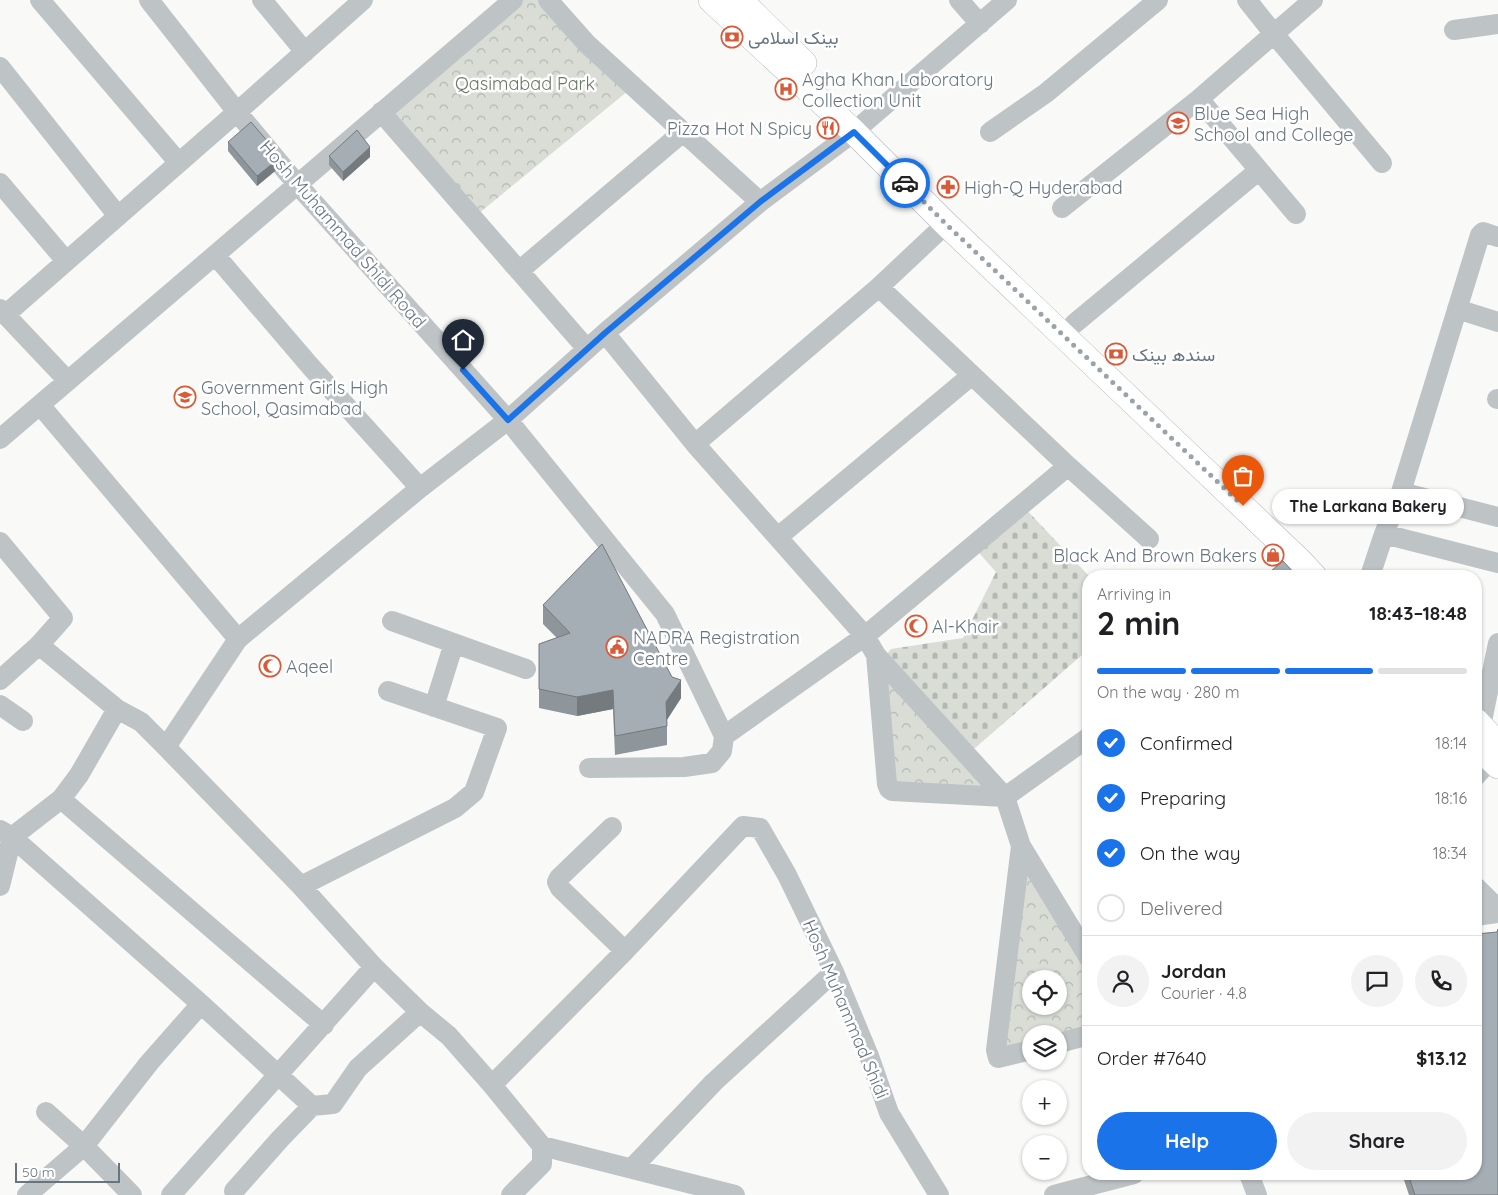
<!DOCTYPE html>
<meta charset="utf-8">
<style>
:root{--surface:#fff;--page:#f2f2f2;--text:#202124;--muted:#757577;--line:#e0e0e0;--accent:#1a73e8}
body{margin:0;font-family:Quicksand,Vazirmatn,sans-serif;background:var(--page);color:var(--text);height:100vh;display:flex;flex-direction:column;font-size:19px;white-space:nowrap}
*{box-sizing:border-box;margin:0}
p{font-size:16px;color:var(--muted)}
.icon{flex:none;width:28px;height:28px;fill:none;stroke:currentColor;stroke-width:2;stroke-linecap:round;stroke-linejoin:round}
.map{position:relative;flex:1;overflow:hidden}
.panel{position:absolute;left:1082px;top:570px;width:400px;height:610px;display:flex;flex-direction:column;background:var(--surface);border-radius:20px;box-shadow:0 1px 4px #0004}
.panel>*{flex:none}
.tools{position:absolute;left:1022px;top:970px;display:grid;gap:10px}
.tools a{display:grid;place-items:center;width:45px;height:45px;border-radius:50%;background:var(--surface);box-shadow:0 1px 4px #0004;font-size:25px}
.scale{position:absolute;left:15px;bottom:12px;width:105px;box-sizing:border-box;padding-left:5px;border:2px solid #667580;border-top:0;font-size:14px;line-height:18px;white-space:nowrap;color:#667580;-webkit-text-stroke:4px #fff;paint-order:stroke}
.pin{position:absolute;display:grid;place-items:center;width:42px;height:42px;color:#fff;margin:-51px -21px;border-radius:50% 50% 50% 0;rotate:-45deg;box-shadow:0 0 5px #0007}
.pin .icon{rotate:45deg}
.courier{position:absolute;display:grid;place-items:center;width:50px;height:50px;margin:-25px;border:4px solid #1a73e8;border-radius:50%;background:#fff;color:#222;box-shadow:0 1px 6px #0007}
.bubble{position:absolute;height:35px;border-radius:18px;background:var(--surface);box-shadow:0 1px 4px #0004;font-size:16px;font-weight:800;line-height:35px;text-align:center}
.head em{font-style:normal;font-weight:800}
.head div{display:flex;flex-direction:column-reverse}
.head{display:flex;align-items:center;justify-content:space-between;height:85px;padding:0 15px}
h1{font-size:32px;font-weight:800;line-height:38px}
.bar{display:grid;grid-template-columns:repeat(4,1fr);gap:8px 5px;align-content:center;height:60px;padding:0 15px}
.bar i{height:6px;border-radius:4px;background:var(--line)}
.bar .on{background:var(--accent)}
.bar p{grid-column:span 4}
.line{display:flex;align-items:center;gap:12px;padding:0 15px;border-top:1px solid var(--line)}
.line div{flex:1}
.round{display:grid;place-items:center;flex:none;width:52px;height:52px;border-radius:26px;background:var(--page)}
ol{padding:0 15px;list-style:none}
li{display:flex;align-items:center;gap:15px;height:55px}
li p{margin-inline-start:auto}
li .icon{padding:5px;border-radius:50%;background:var(--accent);color:#fff;stroke-width:4}
li:last-child{color:var(--muted)}
li i{width:28px;height:28px;border:2px solid var(--line);border-radius:50%}
.button{display:flex;gap:10px;margin-top:auto;padding:10px 15px}
.button a{flex:1;height:58px;border-radius:30px;background:var(--accent);color:#fff;font-size:20px;font-weight:800;line-height:58px;text-align:center}
.button a+a{background:var(--page);color:var(--text)}
.map>svg:first-child{display:block}
</style>
<div class="map">
<svg width="1498" height="1195" viewBox="0 0 1498 1195">
<defs>
<pattern id="cemetery-stones" width="16" height="16" patternUnits="userSpaceOnUse" patternTransform="scale(1.25)"><rect width="16" height="16" fill="#d9ddd6"/><path d="M2 7V4a2 2 0 0 1 4 0v3zM10 15v-3a2 2 0 0 1 4 0v3z" fill="#b4b8b3"/></pattern>
<pattern id="park-crowns" width="20" height="18" patternUnits="userSpaceOnUse" patternTransform="scale(1.25)"><rect width="20" height="18" fill="#d9ddd6"/><path d="M2 6a3 3 0 1 1 6 0M12 15a3 3 0 1 1 6 0" fill="none" stroke="#b4b8b3"/></pattern>
</defs>
<rect width="100%" height="100%" fill="#f9f9f7"/>
<path fill="url(#cemetery-stones)" d="M1022 505 1089 576V649L967 755 881 661 891 649 963 638 996 572 973 546Z"/>
<path fill="url(#park-crowns)" fill-rule="evenodd" d="M513 0H548L634 86 473 218 381 112Z
M876 655 1005 797 892 791Z
M1021 846 1089 958V1035L1031 1034V1049L998 1058ZM1031 979H1059V1006H1031Z"/>
<g fill="none" stroke-linecap="round" stroke-linejoin="round">
<g stroke="#b4b9bd" stroke-width="26">
<path id="major" d="M711 0 854 132 946 224 1299 560 1314 576
M740 0 804 63
M1476 721 1498 744
M1476 745 1498 766"/>
</g>
<path stroke="#bec3c6" stroke-width="20" d="M40 0 179 163
M149 0 237 112 297 184 508 420 665 614 724 736
M262 0 305 52
M548 0 587 44 760 202 854 132
M959 0 980 24
M1247 0 1274 34 1382 163
M1454 30 1498 24
M0 67 118 216
M381 112 587 349
M864 123 1007 0
M990 132 1046 93 1158 0
M0 183 66 261
M1062 208 1199 99
M1296 214 1199 99 1313 0
M215 255 311 367 420 488 508 420 605 333 760 202
M519 271 683 132
M879 287 946 224
M0 309 68 381
M1457 309 1498 322
M5 315 237 112 363 0
M1074 324 1258 171
M1497 399H1498
M40 405 238 639 166 747
M0 439 513 0
M695 444 865 636 876 655 1005 797 1021 846 1089 958
M1068 466 1149 539
M1401 492 1498 517
M1384 534 1401 492 1480 235 1483 232 1498 237
M778 537 972 375
M0 542 63 618 39 645 117 709 141 722 166 747 301 886 374 967 420 1012 449 1036 492 1085 542 1146 735 1195
M1370 576 1384 534 1498 563
M392 621 526 669
M238 639 420 488
M876 655 887 784 889 789 892 791 1005 797 1089 737
M0 680 39 645
M0 705 23 721
M434 707 454 643
M117 709 79 775 61 799 324 1025
M1481 726 1498 643
M589 768 684 767 712 763 722 751 724 736 865 636 1068 466 879 287 695 444 605 333
M1476 776 1491 759
M612 827 559 878 557 882 560 888 625 951
M0 830 12 837 201 1004 312 1106 333 1104 358 1068 420 1012
M1021 846 996 1050 998 1058 1031 1050
M0 886 12 837 61 799
M301 886 455 808 474 792 497 728 388 691
M1476 887 1498 909
M1476 916 1498 913
M1059 1043 1089 1035
M492 1085 625 951 743 826 760 828 787 875 834 972 869 1056 889 1113 939 1195
M46 1112 84 1146 132 1195
M632 1168 714 1082 834 972
M1249 1174 1257 1195
M234 1191 280 1139 312 1106
M27 1195 84 1146 149 1063 201 1004
M171 1195 374 967
M511 1195 542 1164V1146
M1054 1195 1134 1174"/>
<use href="#major" stroke="#fff" stroke-width="25"/>
</g>
<path fill="#8e969b" d="M228 142 281 166 257 186 228 151Z
M329 156 370 157 343 181 329 165Z
M543 605 681 698 667 720V745L615 755 613 709 577 716 539 708V644L557 638 543 624Z
M1497 932 1498 1195H1409L1402 1174H1476Z"/>
<path fill="#747a7e" d="M370 147V157L343 181V172Z
M281 157V166L257 186V176Z
M681 680V698L666 721V702Z
M613 690V709L577 716V697Z"/>
<path fill="#a5aeb4" stroke="#747a7e" d="M251 122 281 157 257 176 228 142Z
M357 130 370 147 343 172 329 156Z
M602 544 672 677 681 680 666 702 667 726 615 736 613 690 577 697 539 689V644L570 633 543 605Z
M1283 561 1297 576H1265Z
M1498 929V1195H1415L1408 1174H1476V934L1497 932Z"/>
<g fill="none" stroke-linecap="round" stroke-linejoin="round">
<path stroke="#99a3aa" stroke-width="5" stroke-dasharray="0 9" d="M905 183 946 224 1243 506"/>
<path stroke="#1a73e8" stroke-width="6" d="M463 370 508 420 605 333 760 202 854 132 905 183"/>
</g>
<defs>
<g id="bank-ring" transform="scale(1.125)"><circle r="9.5" fill="#fff" stroke="#d85a38" stroke-width="1.5"/><path d="M-6-4H6V4H-6ZM0-2.3a2.3 2.3 0 1 0 0 4.6a2.3 2.3 0 1 0 0-4.6Z" fill="#d85a38"/></g>
<g id="hospital-ring" transform="scale(1.125)"><circle r="9.5" fill="#fff" stroke="#d85a38" stroke-width="1.5"/><path d="M-5-5h3v3.5h4V-5h3V5h-3V1.5h-4V5h-3Z" fill="#d85a38"/></g>
<g id="university-ring" transform="scale(1.125)"><circle r="9.5" fill="#fff" stroke="#d85a38" stroke-width="1.5"/><path d="M0-5L7-2L0 1L-7-2ZM-4 1L0 2.5L4 1V4Q0 6-4 4Z" fill="#d85a38"/></g>
<g id="restaurant-ring" transform="scale(1.125)"><circle r="9.5" fill="#fff" stroke="#d85a38" stroke-width="1.5"/><path d="M-5-6h1v4h1v-4h1v4h1v-4h1v5L-1.5 .5V6h-2V.5L-5-1ZM5-6V6H3V1.5H1.5Q1.5-4 5-6Z" fill="#d85a38"/></g>
<g id="pharmacy-ring" transform="scale(1.125)"><circle r="9.5" fill="#fff" stroke="#d85a38" stroke-width="1.5"/><path d="M-2-6h4v4h4v4h-4v4h-4v-4h-4v-4h4Z" fill="#d85a38"/></g>
<g id="school-ring" transform="scale(1.125)"><circle r="9.5" fill="#fff" stroke="#d85a38" stroke-width="1.5"/><path d="M0-5L7-2L0 1L-7-2ZM-4 1L0 2.5L4 1V4Q0 6-4 4Z" fill="#d85a38"/></g>
<g id="shop-ring" transform="scale(1.125)"><circle r="9.5" fill="#fff" stroke="#d85a38" stroke-width="1.5"/><path d="M-5-2.5h2.3a2.7 3.5 0 0 1 5.4 0H5L5.5 6h-11ZM-1.5-2.5h3a1.5 2.3 0 0 0-3 0Z" fill="#d85a38"/></g>
<g id="mosque-ring" transform="scale(1.125)"><circle r="9.5" fill="#fff" stroke="#d85a38" stroke-width="1.5"/><path d="M3.5-4.9A6 6 0 1 0 3.5 4.9A5 5 0 1 1 3.5-4.9Z" fill="#d85a38"/></g>
<g id="civic-ring" transform="scale(1.125)"><circle r="9.5" fill="#fff" stroke="#d85a38" stroke-width="1.5"/><path d="M-.6-6.5H3V-4.5H.6V-3L4-1V1h2V6H-6V1h2V-1L-.6-3ZM-1.2 2.5V6h2.4V2.5Z" fill="#d85a38"/></g>
</defs>
<g fill-rule="evenodd">
<use href="#bank-ring" x="732" y="37"/>
<use href="#hospital-ring" x="786" y="89"/>
<use href="#university-ring" x="1178" y="123"/>
<use href="#restaurant-ring" x="828" y="128"/>
<use href="#pharmacy-ring" x="948" y="187"/>
<use href="#bank-ring" x="1116" y="354"/>
<use href="#school-ring" x="185" y="397"/>
<use href="#shop-ring" x="1273" y="555"/>
<use href="#mosque-ring" x="916" y="626"/>
<use href="#civic-ring" x="617" y="647"/>
<use href="#mosque-ring" x="270" y="666"/>
</g>
<g text-anchor="middle" dominant-baseline="central" stroke-width="5" stroke-linejoin="round" paint-order="stroke">
<g font-size="18" fill="#667580" stroke="#fff" text-anchor="start">
<text x="748" y="37">بینک اسلامی</text>
<text x="802" y="79">Agha Khan Laboratory<tspan x="802" dy="21">Collection Unit</tspan></text>
<text x="1194" y="113">Blue Sea High<tspan x="1194" dy="21">School and College</tspan></text>
<text x="812" y="128" text-anchor="end">Pizza Hot N Spicy</text>
<text x="964" y="187">High-Q Hyderabad</text>
<text x="1132" y="354">سندھ بینک</text>
<text x="201" y="387">Government Girls High<tspan x="201" dy="21">School, Qasimabad</tspan></text>
<text x="1257" y="555" text-anchor="end">Black And Brown Bakers</text>
<text x="932" y="626">Al-Khair</text>
<text x="633" y="637">NADRA Registration<tspan x="633" dy="21">Centre</tspan></text>
<text x="286" y="666">Aqeel</text>
</g>
<g font-size="18" fill="#687864" stroke="#fff">
<text x="525" y="83">Qasimabad Park</text>
</g>
<g font-size="18" fill="#667580" stroke="#fff">
<text transform="translate(343 234) rotate(49)">Hosh Muhammad Shidi Road</text>
<text transform="translate(846 1009) rotate(67)">Hosh Muhammad Shidi</text>
</g>
</g>
</svg>
<div class="tools">
<a><svg class="icon" aria-label="locate" viewBox="0 0 24 24"><circle cx="12" cy="12" r="6"/><path d="M12 2v4M12 18v4M2 12h4M18 12h4"/></svg></a>
<a><svg class="icon" aria-label="layers" viewBox="0 0 24 24"><path d="M12 4l9 5-9 5-9-5zM3 14l9 5 9-5"/></svg></a>
<a>+</a>
<a>−</a>
</div>
<div class="scale">50 m</div>
<div class="pin" style="left:1243px;top:506px;background:#ea580c"><svg class="icon" aria-label="bag" viewBox="0 0 24 24"><path d="M5 8h14l-1 12H6zM9 8a3 3 0 0 1 6 0"/></svg></div>
<div class="pin" style="left:463px;top:370px;background:#1f2937"><svg class="icon" aria-label="home" viewBox="0 0 24 24"><path d="M3 11l9-7 9 7M6 9v11h12V9"/></svg></div>
<div class="courier" style="left:905px;top:183px"><svg class="icon" aria-label="car" viewBox="0 0 24 24"><path d="M5 17H2v-5l4-1 3-4h7l3 4 3 1v5h-3M9 17h6M6 11h13"/><circle cx="7" cy="17" r="2"/><circle cx="17" cy="17" r="2"/></svg></div>
<div class="bubble" style="left:1272px;top:489px;width:192px">The Larkana Bakery</div>
<section class="panel">
<div class="head"><div><h1>2 min</h1><p>Arriving in</p></div><em>18:43–18:48</em></div>
<div class="bar"><i class="on"></i><i class="on"></i><i class="on"></i><i></i><p>On the way · 280 m</p></div>
<ol>
<li><svg class="icon" aria-label="check" viewBox="0 0 24 24"><path d="M5 12l5 5 9-10"/></svg>Confirmed<p>18:14</p></li>
<li><svg class="icon" aria-label="check" viewBox="0 0 24 24"><path d="M5 12l5 5 9-10"/></svg>Preparing<p>18:16</p></li>
<li><svg class="icon" aria-label="check" viewBox="0 0 24 24"><path d="M5 12l5 5 9-10"/></svg>On the way<p>18:34</p></li>
<li><i></i>Delivered</li>
</ol>
<div class="line" style="height:90px"><a class="round"><svg class="icon" aria-label="person" viewBox="0 0 24 24"><circle cx="12" cy="8" r="4"/><path d="M4 21q1-7 8-7t8 7"/></svg></a><div><b>Jordan</b><p>Courier · 4.8</p></div><a class="round"><svg class="icon" aria-label="chat" viewBox="0 0 24 24"><path d="M4 5h16v11H9l-5 4z"/></svg></a><a class="round"><svg class="icon" aria-label="phone" viewBox="0 0 24 24"><path d="M5 4h4l2 5-3 2q2 4 5 5l2-3 5 2v4C11 20 4 13 5 4z"/></svg></a></div>
<div class="line" style="height:65px"><div>Order #7640</div><b>$13.12</b></div>
<div class="button"><a>Help</a><a>Share</a></div>
</section>
</div>
